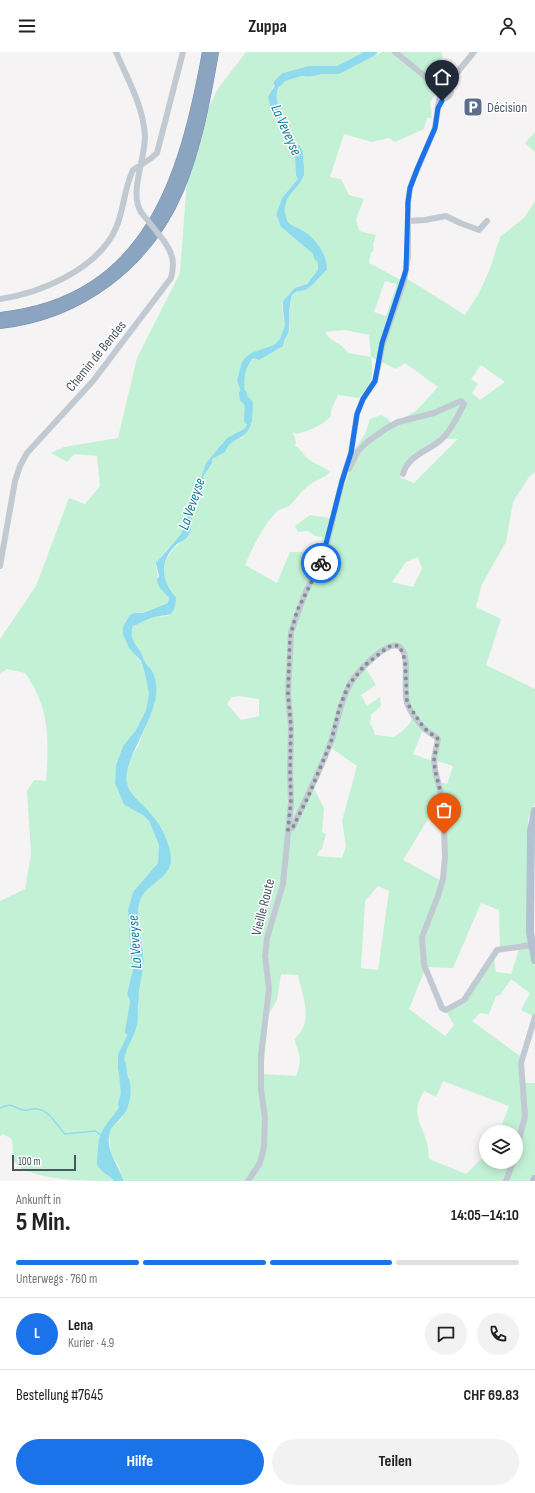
<!DOCTYPE html>
<html lang="de">
<meta charset="utf-8">
<style>
:root{--surface:#fff;--page:#f2f2f2;--text:#222;--muted:#767676;--line:#e0e0e0;--accent:#1a73e8}
body{margin:0;font-family:"Sofia Sans Condensed",sans-serif;background:var(--page);color:var(--text);height:100vh;display:flex;flex-direction:column;font-size:15px;white-space:nowrap}
*{box-sizing:border-box;margin:0}
p{font-size:13px;color:var(--muted)}
.icon{flex:none;width:22px;height:22px;fill:none;stroke:currentColor;stroke-width:2;stroke-linecap:round;stroke-linejoin:round}
.map{position:relative;height:1129px;overflow:hidden}
.panel{display:flex;flex-direction:column;background:var(--surface);flex:1}
.panel>*{flex:none}
.tools{position:absolute;left:479px;top:1073px;display:grid;gap:8px}
.tools a{display:grid;place-items:center;width:44px;height:44px;border-radius:50%;background:var(--surface);box-shadow:0 2px 10px #0003;font-size:20px}
.scale{position:absolute;left:12px;bottom:10px;width:64px;box-sizing:border-box;padding-left:4px;border:2px solid #4a5661;border-top:0;font-size:11px;line-height:14px;white-space:nowrap;color:#4a5661;-webkit-text-stroke:3px #fff;paint-order:stroke}
.pin{position:absolute;display:grid;place-items:center;width:34px;height:34px;color:#fff;margin:-41px -17px;border-radius:50% 50% 50% 0;rotate:-45deg;box-shadow:0 0 4px #0007}
.pin .icon{rotate:45deg}
.courier{position:absolute;display:grid;place-items:center;width:40px;height:40px;margin:-20px;border:3px solid #1a73e8;border-radius:50%;background:#fff;color:#222;box-shadow:0 1px 5px #0007}
.headline em{font-style:normal;font-weight:700}
.headline div{display:flex;flex-direction:column-reverse}
.headline{display:flex;align-items:center;justify-content:space-between;height:68px;padding:0 16px}
h1{font-size:26px;font-weight:700;line-height:30px}
.bar{display:grid;grid-template-columns:repeat(4,1fr);gap:6px 4px;align-content:center;height:48px;padding:0 16px}
.bar i{height:5px;border-radius:3px;background:var(--line)}
.bar .on{background:var(--accent)}
.bar p{grid-column:span 4}
.line{display:flex;align-items:center;gap:10px;padding:0 16px;border-top:1px solid var(--line)}
.line div{flex:1}
.round{display:grid;place-items:center;flex:none;width:42px;height:42px;border-radius:21px;background:var(--page)}
.primary-button{display:flex;gap:8px;margin-top:auto;padding:8px 16px}
.primary-button a{flex:1;height:46px;border-radius:24px;background:var(--accent);color:#fff;font-size:16px;font-weight:700;line-height:46px;text-align:center}
.primary-button a+a{background:var(--page);color:var(--text)}
header{display:flex;justify-content:space-between;align-items:center;height:52px;padding:0 16px;background:var(--surface);font-size:18px;font-weight:700}
.map>svg:first-child{display:block}
</style>
<header><svg class="icon" aria-label="menu" viewBox="0 0 24 24"><path d="M4 6h16M4 12h16M4 18h16"/></svg>Zuppa<svg class="icon" aria-label="person" viewBox="0 0 24 24"><circle cx="12" cy="8" r="4"/><path d="M4 21q1-7 8-7t8 7"/></svg></header>
<div class="map">
<svg width="535" height="1129" viewBox="0 0 535 1129">
<rect width="100%" height="100%" fill="#f5f3f3"/>
<path fill="#c3f1d5" fill-rule="evenodd" d="M246 0H369L367 2 375 4 382 0H441L443 5 436 12 434 20 446 28 441 32 434 29 432 34 436 42 430 50 432 66H427L424 77 395 90 389 86 372 90 344 82 330 125 341 127 349 143 364 147 356 167 359 179 376 183 373 192 374 199 371 200 369 211 399 227 406 226 465 263 479 241 490 217 500 185 525 165 535 149V420L529 425 513 450 506 490 482 532 476 555 501 567 486 613 535 637V751L528 767V890L535 911V965L521 958 530 941 511 927 500 943 496 944 489 962 480 961 472 969 524 1007 523 1031H535V1129H123L119 1114 111 1102 109 1083 114 1073 121 1068 129 1052V1026L124 1017 123 1009 128 991 137 972 138 948 144 901 140 872 137 863 140 849 144 839 153 832 171 807 151 761 140 752 132 742 127 731 125 721 129 709 137 696 155 652 152 619 145 611 140 600 132 589 131 581 133 574 152 565 168 564 176 545C154 521 164 501 188 485L194 453 202 441 205 429 202 426 212 411 211 407 221 402 232 390 243 385 251 368 244 334V325L248 312 253 306 268 303 279 296 290 277 288 269 292 243 297 239 310 235 327 218 303 179 286 170C281 150 288 143 302 128L303 108 281 64 276 47 277 38 288 26 323 22 321 15 284 25 278 28 272 36C277 60 280 84 299 101L301 117 297 128 282 146 276 163 279 168C296 183 319 193 318 218 315 223 311 229 306 232 298 237 289 239 284 248 280 255 284 266 285 273 288 293 255 305 241 312L237 329 243 345 247 373 244 377 227 386 206 411 181 482 161 504 156 515 159 535 169 546 168 551 143 561H134L125 570 135 603 140 609 145 622 149 642 146 658 136 678 123 694 116 713 115 731 124 753 143 763 149 769 159 793 158 811 133 840 128 858 130 901 133 917 127 942 133 954 131 970 128 972 127 984 118 1002 125 1042 117 1059 99 1085 101 1118 107 1121 114 1129C90 1129 25 1129 14 1109 12 1103 13 1094 12 1087L3 1082 0 1084V849L25 837 31 802 27 739 34 728 46 729C49 689 50 655 25 621L7 617 0 622V587L36 534 69 446 85 452 100 434 97 404 75 402 67 410 51 401 64 395 118 386 137 306 180 221 187 128 200 93 207 60 217 38ZM385 229 397 232 386 264 374 260ZM345 278 369 283 371 305 348 301C342 290 331 291 325 280ZM371 305 396 317 405 311 438 335 416 359 392 372 387 366 381 363 370 367 365 382 353 400 350 418 331 466 310 463 295 474 298 480 308 479 315 484 323 485 318 500H290L277 531 245 513C252 497 265 469 279 458 283 456 288 456 290 453 296 448 300 440 307 435 314 428 325 426 330 420 323 413 312 412 306 405 301 399 301 397 295 394L296 390 293 380 297 382C310 378 322 374 331 364V358L338 343 359 346C372 330 374 325 371 305ZM481 313 505 330 480 348 472 341 478 332 471 327ZM443 387H458L414 431 399 425 421 401ZM418 505 422 517 413 535 392 530 406 510ZM392 594 400 598 402 603C404 614 401 626 403 637 407 663 424 665 394 685L375 683 372 674 370 673 371 663 381 654 380 645 367 654 361 643 376 633 365 615ZM239 644 259 647V664L241 668 227 652 232 645ZM422 680 440 686 432 709 413 702ZM330 695 357 714 342 769 346 794 342 806 317 804 318 800 322 797 326 782 322 780 324 756 311 731 323 700ZM437 709 453 714 447 732 439 730ZM433 759 449 768 443 779 442 829 403 808ZM378 834 389 839 378 918 361 916 365 849ZM481 851 499 858 500 895 521 891 511 922 496 920 493 900 463 947 445 957 454 973 445 984 409 957 426 915 453 916ZM281 922 298 923C303 946 314 968 295 987 295 993 298 996 299 1002 301 1009 299 1017 296 1024L263 1022 267 980V965L277 948ZM443 1029 509 1054 499 1080H516V1110H486V1102L466 1122 429 1107C428 1101 429 1096 427 1091 421 1069 410 1062 424 1039L436 1045Z
M535 80V100L525 91Z"/>
<path fill="#90daee" d="M321 15 336 17V19C328 20 320 23 312 24 304 25 295 22 288 26 255 43 305 94 304 118 304 139 279 138 286 170 292 174 297 175 303 179 316 186 327 203 327 218 318 225 310 241 297 239L292 243C289 255 289 264 289 276 289 283 283 287 283 294L259 308 253 306C240 322 244 340 249 359 250 363 252 367 251 371 247 389 230 385 225 400L212 407V411L203 425 205 429C203 433 203 436 202 441 200 448 194 452 192 460 191 468 193 476 188 484 186 488 179 490 176 493 159 509 161 529 176 545 175 568 167 561 151 566 145 568 139 572 133 574 129 586 134 590 140 599 142 602 143 607 145 610 147 614 151 616 152 619 156 626 157 636 156 643 154 669 121 712 127 731 131 746 143 751 151 762 161 773 170 791 171 806 172 827 145 831 140 849 135 862 142 885 143 900 145 914 139 934 138 948 137 956 139 965 137 973 134 986 125 996 124 1010 123 1017 127 1020 129 1027 131 1034 131 1044 129 1051 127 1061 120 1067 114 1073 100 1091 117 1110 123 1127V1129H114C110 1123 98 1119 97 1112 97 1108 98 1087 100 1084 108 1064 127 1057 123 1032 123 1025 122 1023 118 1018V1002L127 984 128 972 131 969 133 955 127 942 133 917 130 901 128 858 133 840 158 811 159 793 149 769 143 763 124 753 115 731 116 713 123 694 136 678 146 658 149 642 145 622 141 609 129 596 123 582V575L129 564 134 561H143L168 551 169 546 159 535 157 528 159 524 156 511 181 482 206 411 227 386 244 377 247 373 243 345 237 329 241 312 245 306 251 301 274 293 280 287 285 274 283 258V249L295 236 307 232 318 218C319 193 296 183 279 168L276 163 282 146 297 128 301 117 299 101 291 94 286 85 277 62 271 56 268 45 278 28Z"/>
<g fill="none" stroke-linecap="round" stroke-linejoin="round">
<path stroke="#90daee" stroke-width="1.5" d="M0 1056C14 1049 13 1057 24 1058 28 1059 33 1056 37 1057 50 1058 57 1074 65 1082L95 1079 102 1084"/>
<path stroke="#90daee" stroke-width="8" d="M278 31 284 25 309 18H338L373 0
M297 97 299 101 300 122
M281 162 284 172 316 199 318 205
M243 342 244 347 249 351 248 368
M129 979 135 945
M122 1052 125 1042 122 1012"/>
<g stroke="#7690ad" stroke-width="10">
<path id="highway" d="M0 265C149 249 184 126 207 0
M0 272C80 263 147 213 179 138 197 95 206 47 214 0"/>
</g>
<path stroke="#c1cad2" stroke-width="6" d="M116 0C127 26 144 55 145 85 145 107 129 141 141 160
M395 0 442 38
M448 36 455 23 474 0
M408 169 425 168 446 164 460 171 479 178 487 169
M0 247C41 241 98 217 116 176 124 158 124 136 133 118L150 107 157 101 183 0
M349 417 358 399 367 390 387 376 398 370 434 361 461 349 464 352C458 364 452 377 442 387 429 399 408 403 403 422
M0 514 15 429 20 414 27 401 93 329 171 226C175 211 173 202 164 189
M288 778 293 775C306 746 321 717 332 687 338 668 340 650 350 632 355 622 388 586 400 595 411 604 403 638 407 651 410 660 419 672 426 678 430 682 435 683 438 687L434 707 435 718 443 750 445 804 443 827 438 844 422 885 424 913 442 956 446 958 464 948 497 898 531 893
M516 1100 525 1064 521 1011 535 965
M248 1129 260 1111 264 1095 265 1065 261 1038V1003L269 937 265 904 267 886 283 832 291 751 290 719 291 675 288 642 291 580 306 539 324 504 342 429 351 401 357 362 363 347 375 329 383 291 404 229 408 203V150L410 136 414 125 435 76 439 48 442 38 447 36 451 40 449 44 446 46 443 45 441 41
M506 1129 513 1110"/>
<path stroke="#b3c2d1" stroke-width="8" d="M535 759 531 779 530 880 535 908
M534 1129 535 1127"/>
<use href="#highway" stroke="#8ba5c1" stroke-width="9"/>
<path stroke="#c1cad2" stroke-width="6" d="M141 160 164 189"/>
</g>
<g fill="none" stroke-linecap="round" stroke-linejoin="round">
<path stroke="#868d94" stroke-width="4" stroke-dasharray="0 7.2" d="M321 511 297 559 290 585 288 642 291 675 290 719 291 748 288 778 293 775 308 745 331 690 339 657 348 634 364 614 388 595 394 593 400 595 405 608 407 651 424 676 438 687 434 707 435 718 443 750 444 782"/>
<path stroke="#1a73e8" stroke-width="5" d="M321 511 342 429 351 401 357 362 363 347 375 329 382 291 406 218 408 150 410 136 418 115 435 76 438 56 442 49"/>
</g>
<defs>
<g id="parking-square" transform="scale(1)"><rect x="-9" y="-9" width="18" height="18" rx="4" fill="#5c6f8a" stroke="#fff"/><path d="M-3.5-5.5H1a3.5 3.5 0 0 1 0 7H-1V5.5H-3.5ZM-1-3.4V-.6H.8a1.4 1.4 0 0 0 0-2.8Z" fill="#fff"/></g>
</defs>
<g fill-rule="evenodd">
<use href="#parking-square" x="473" y="55"/>
</g>
<g text-anchor="middle" dominant-baseline="central" stroke-width="3" stroke-linejoin="round" paint-order="stroke">
<g font-size="14" fill="#4e5e75" stroke="#fff" text-anchor="start">
<text x="487" y="55">Décision</text>
</g>
<g font-size="14" fill="#4a5661" stroke="#fff">
<text transform="translate(96 304) rotate(-51)">Chemin de Bendes</text>
<text transform="translate(263 855) rotate(-76)">Vieille Route</text>
</g>
<g font-size="15" font-style="italic" fill="#0c7c9b" stroke="#fff">
<text transform="translate(286 78) rotate(66)">La Veveyse</text>
<text transform="translate(192 452) rotate(-71)">La Veveyse</text>
<text transform="translate(135 890) rotate(-94)">La Veveyse</text>
</g>
</g>
</svg>
<div class="tools">
<a><svg class="icon" aria-label="layers" viewBox="0 0 24 24"><path d="M12 4l9 5-9 5-9-5zM3 14l9 5 9-5"/></svg></a>
</div>
<div class="scale">100 m</div>
<div class="pin" style="left:444px;top:782px;background:#ea580c"><svg class="icon" aria-label="bag" viewBox="0 0 24 24"><path d="M5 8h14l-1 12H6zM9 8a3 3 0 0 1 6 0"/></svg></div>
<div class="pin" style="left:442px;top:49px;background:#1f2937"><svg class="icon" aria-label="home" viewBox="0 0 24 24"><path d="M3 11l9-7 9 7M6 9v11h12V9"/></svg></div>
<div class="courier" style="left:321px;top:511px"><svg class="icon" aria-label="bike" viewBox="0 0 24 24"><circle cx="6" cy="16" r="4"/><circle cx="18" cy="16" r="4"/><path d="M6 16l4-8h5l3 8M10 8l3 8H6M13 5h3"/></svg></div>
</div>
<section class="panel">
<div class="headline"><div><h1>5 Min.</h1><p>Ankunft in</p></div><em>14:05–14:10</em></div>
<div class="bar"><i class="on"></i><i class="on"></i><i class="on"></i><i></i><p>Unterwegs · 760 m</p></div>
<div class="line" style="height:72px"><b class="round" style="background:var(--accent);color:#fff">L</b><div><b>Lena</b><p>Kurier · 4.9</p></div><a class="round"><svg class="icon" aria-label="chat" viewBox="0 0 24 24"><path d="M4 5h16v11H9l-5 4z"/></svg></a><a class="round"><svg class="icon" aria-label="phone" viewBox="0 0 24 24"><path d="M5 4h4l2 5-3 2q2 4 5 5l2-3 5 2v4C11 20 4 13 5 4z"/></svg></a></div>
<div class="line" style="height:52px"><div>Bestellung #7645</div><b>CHF 69.83</b></div>
<div class="primary-button"><a>Hilfe</a><a>Teilen</a></div>
</section>
